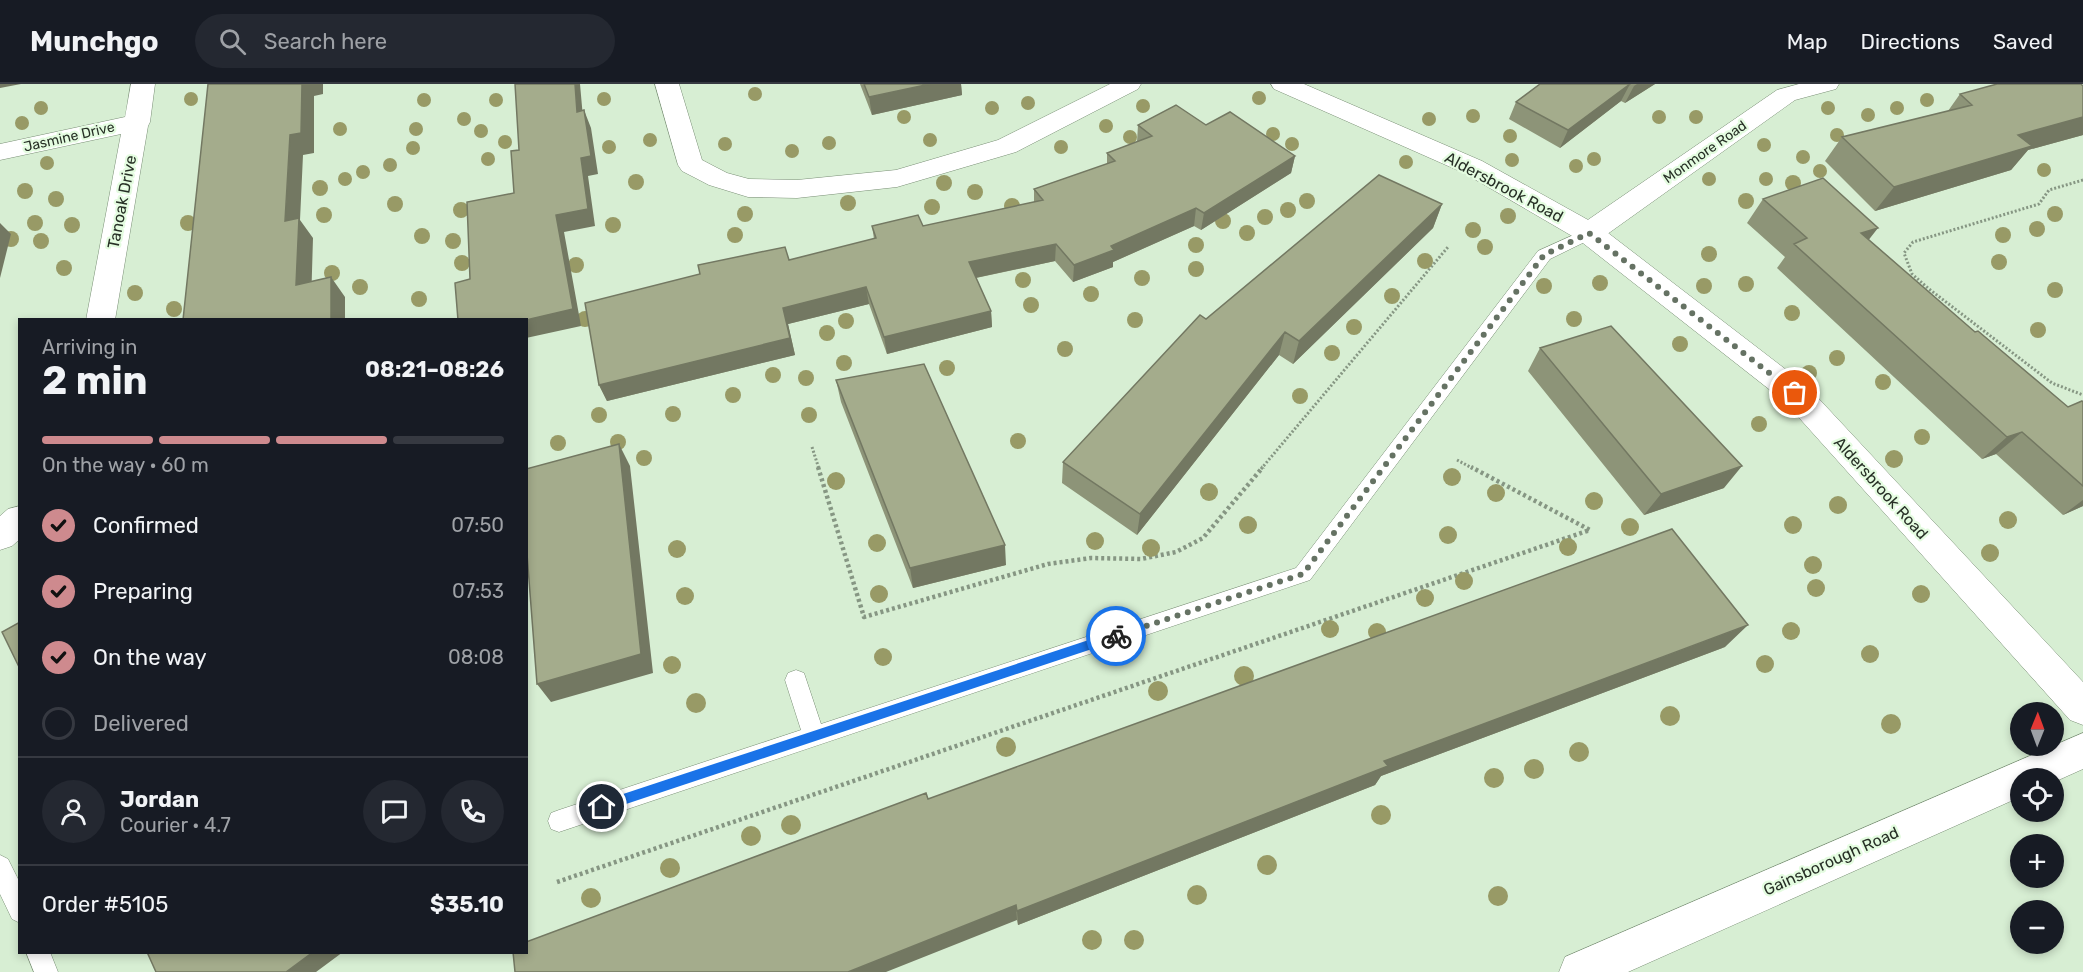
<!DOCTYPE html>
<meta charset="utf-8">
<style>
:root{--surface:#171b24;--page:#242831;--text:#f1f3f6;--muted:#9ea1a6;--line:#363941;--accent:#ce8a8e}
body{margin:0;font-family:Rubik,sans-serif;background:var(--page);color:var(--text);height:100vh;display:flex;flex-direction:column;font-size:22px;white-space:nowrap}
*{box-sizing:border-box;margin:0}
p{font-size:20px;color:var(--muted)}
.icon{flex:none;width:33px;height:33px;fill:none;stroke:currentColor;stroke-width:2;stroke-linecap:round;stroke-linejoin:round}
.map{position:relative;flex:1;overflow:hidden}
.sheet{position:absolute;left:18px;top:234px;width:510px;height:636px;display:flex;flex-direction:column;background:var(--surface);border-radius:0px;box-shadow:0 3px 9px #0003}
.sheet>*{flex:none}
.needle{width:39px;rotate:1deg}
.fabs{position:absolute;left:2010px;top:618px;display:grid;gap:12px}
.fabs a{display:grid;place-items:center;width:54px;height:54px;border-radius:50%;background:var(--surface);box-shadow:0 3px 9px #0003;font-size:30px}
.pin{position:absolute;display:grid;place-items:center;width:51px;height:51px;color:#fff;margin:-26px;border:3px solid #fff;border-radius:50%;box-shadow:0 2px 6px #0007}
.courier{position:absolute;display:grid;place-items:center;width:60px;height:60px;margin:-30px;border:4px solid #1a73e8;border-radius:50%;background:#fff;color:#222;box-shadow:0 2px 8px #0007}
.head em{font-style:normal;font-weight:700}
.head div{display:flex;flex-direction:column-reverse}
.head{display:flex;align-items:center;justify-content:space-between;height:102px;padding:0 24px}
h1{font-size:39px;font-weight:700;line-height:45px}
.bar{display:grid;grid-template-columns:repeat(4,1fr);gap:9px 6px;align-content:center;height:72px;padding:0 24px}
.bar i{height:8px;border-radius:4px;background:var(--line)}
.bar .on{background:var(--accent)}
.bar p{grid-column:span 4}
.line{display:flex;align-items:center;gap:15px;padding:0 24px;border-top:2px solid var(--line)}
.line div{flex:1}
.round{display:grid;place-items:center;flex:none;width:63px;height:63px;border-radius:32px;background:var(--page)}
ol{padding:0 24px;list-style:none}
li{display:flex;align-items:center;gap:18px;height:66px}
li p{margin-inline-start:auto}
li .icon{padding:6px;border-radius:50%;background:var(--accent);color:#111;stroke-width:4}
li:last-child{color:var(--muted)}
li i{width:33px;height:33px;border:3px solid var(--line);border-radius:50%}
header{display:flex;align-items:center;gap:36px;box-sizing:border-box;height:84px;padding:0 30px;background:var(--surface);border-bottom:2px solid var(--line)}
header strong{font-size:28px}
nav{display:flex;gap:33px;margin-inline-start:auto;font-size:21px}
.search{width:420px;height:54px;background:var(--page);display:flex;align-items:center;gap:15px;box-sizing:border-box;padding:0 21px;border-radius:33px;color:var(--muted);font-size:22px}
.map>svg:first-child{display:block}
</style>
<header>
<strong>Munchgo</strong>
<div class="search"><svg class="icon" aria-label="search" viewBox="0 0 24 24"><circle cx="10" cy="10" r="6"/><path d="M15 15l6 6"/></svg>Search here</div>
<nav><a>Map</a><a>Directions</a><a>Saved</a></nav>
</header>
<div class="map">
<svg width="2083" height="888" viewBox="0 0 2083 888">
<rect width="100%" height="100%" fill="#d7eed3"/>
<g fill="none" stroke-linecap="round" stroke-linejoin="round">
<g stroke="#7a8f76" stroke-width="1">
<path id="lane" d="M1589 144 1595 145 1597 149 1595 153 1550 175 1310 496 559 748 551 745 548 737 551 729 559 726 801 646 785 596 788 589 796 586 804 589 821 640 1296 484 1538 167Z
M0 771 8 775 20 799V839L12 835 0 810Z
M26 868H50L58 888H34Z"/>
</g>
<g stroke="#7a8f76" stroke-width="1">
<path id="street" d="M131 0H155L150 38 148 42 115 236H86L121 50 0 76V60L125 33Z
M655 0H679L702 76 727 89 749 95 797 96 896 86 998 56 1110 0H1141L1138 5 1016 68 897 103 797 114 748 113 709 101 682 87 678 81Z
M1799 0H1839L1836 5 1795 16 1599 156 1589 158 1579 156 1575 149 1579 142 1777 6Z
M20 422V455L12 462 0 466V432L8 425Z"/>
</g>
<g stroke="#7a8f76" stroke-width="1">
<path id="secondary" d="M1271 0H1304L1482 77 1599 142 1806 301 2083 598V641L2070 636 1784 317 1579 156 1464 89 1274 5Z
M2083 649V685L2054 698V694H2020V713L1628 888H1559L1565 873Z"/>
</g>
<path stroke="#869683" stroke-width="3" stroke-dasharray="2 2" stroke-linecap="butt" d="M2083 96 2049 106 2039 120 1913 158 1904 169 1912 190 1929 205 2052 299 2083 311
M812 363 819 385
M1457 376 1474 385
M1261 385 1448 163"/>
<path stroke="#869683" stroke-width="4.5" stroke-dasharray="3 3" stroke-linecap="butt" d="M818 383 864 533 1048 480 1091 474 1141 475 1176 468 1203 454 1263 383
M557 798 1590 446 1471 383"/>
<use href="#lane" fill="#fff" fill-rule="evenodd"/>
<use href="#street" fill="#fff" fill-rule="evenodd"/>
<use href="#secondary" fill="#fff" fill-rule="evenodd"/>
</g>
<g fill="#989a66">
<circle cx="755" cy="10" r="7"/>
<circle cx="1259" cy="14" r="7"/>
<circle cx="191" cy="15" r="7"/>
<circle cx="604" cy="15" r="7"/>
<circle cx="424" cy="16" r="7"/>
<circle cx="496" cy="16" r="7"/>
<circle cx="1927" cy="16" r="7"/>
<circle cx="1028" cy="19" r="7"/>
<circle cx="1143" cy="22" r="7"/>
<circle cx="41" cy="24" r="7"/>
<circle cx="992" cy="24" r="7"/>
<circle cx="1828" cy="24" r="7"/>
<circle cx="1897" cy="24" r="7"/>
<circle cx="1868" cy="31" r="7"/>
<circle cx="1473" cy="32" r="7"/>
<circle cx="904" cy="33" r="7"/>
<circle cx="1659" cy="33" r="7"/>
<circle cx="1696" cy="33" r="7"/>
<circle cx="464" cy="35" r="7"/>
<circle cx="1429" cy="35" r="7"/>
<circle cx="22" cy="39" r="7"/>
<circle cx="1106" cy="42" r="7"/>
<circle cx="340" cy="45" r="7"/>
<circle cx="416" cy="45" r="7"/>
<circle cx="481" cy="47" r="7"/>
<circle cx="1273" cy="50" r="7"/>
<circle cx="1837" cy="51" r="7"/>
<circle cx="1510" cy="52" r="7"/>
<circle cx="1130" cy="53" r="7"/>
<circle cx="650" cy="56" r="7"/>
<circle cx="930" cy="56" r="7"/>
<circle cx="505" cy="58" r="7"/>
<circle cx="829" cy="59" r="7"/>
<circle cx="725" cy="60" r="7"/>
<circle cx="1292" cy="60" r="7"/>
<circle cx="1764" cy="61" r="7"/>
<circle cx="609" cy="63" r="7"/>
<circle cx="1061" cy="63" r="7"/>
<circle cx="413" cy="64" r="7"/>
<circle cx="792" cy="67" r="7"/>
<circle cx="1803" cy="73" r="7"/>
<circle cx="488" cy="75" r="7"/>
<circle cx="1594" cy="75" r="7"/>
<circle cx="1512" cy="76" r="7"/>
<circle cx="1406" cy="78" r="7"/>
<circle cx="47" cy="79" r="7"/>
<circle cx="390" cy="81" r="7"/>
<circle cx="1576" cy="82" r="7"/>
<circle cx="2044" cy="86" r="7"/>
<circle cx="1820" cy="87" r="7"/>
<circle cx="363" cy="88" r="7"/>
<circle cx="345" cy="95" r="7"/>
<circle cx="1709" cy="95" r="7"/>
<circle cx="1766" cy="95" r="7"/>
<circle cx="636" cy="98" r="8"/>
<circle cx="944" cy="99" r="8"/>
<circle cx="1793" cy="99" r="8"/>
<circle cx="320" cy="104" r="8"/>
<circle cx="25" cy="107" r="8"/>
<circle cx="975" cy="108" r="8"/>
<circle cx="56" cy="115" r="8"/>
<circle cx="1307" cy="117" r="8"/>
<circle cx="1746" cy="117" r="8"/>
<circle cx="848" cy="119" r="8"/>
<circle cx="395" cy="120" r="8"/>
<circle cx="1012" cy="122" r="8"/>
<circle cx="932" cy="123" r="8"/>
<circle cx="461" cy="126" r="8"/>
<circle cx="1288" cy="126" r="8"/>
<circle cx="745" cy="130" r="8"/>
<circle cx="2055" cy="130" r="8"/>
<circle cx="324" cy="131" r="8"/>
<circle cx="1508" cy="132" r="8"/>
<circle cx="1265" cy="133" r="8"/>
<circle cx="1223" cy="137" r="8"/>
<circle cx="35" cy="139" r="8"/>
<circle cx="188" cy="139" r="8"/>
<circle cx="72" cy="141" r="8"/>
<circle cx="613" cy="141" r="8"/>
<circle cx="2037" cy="145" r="8"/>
<circle cx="1473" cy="146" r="8"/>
<circle cx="1247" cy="149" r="8"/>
<circle cx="735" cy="151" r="8"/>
<circle cx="2003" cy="151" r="8"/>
<circle cx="422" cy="152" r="8"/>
<circle cx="11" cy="155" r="8"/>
<circle cx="41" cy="157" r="8"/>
<circle cx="453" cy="157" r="8"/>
<circle cx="1196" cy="161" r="8"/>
<circle cx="1485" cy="163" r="8"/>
<circle cx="1709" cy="170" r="8"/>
<circle cx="1425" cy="177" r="8"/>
<circle cx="1999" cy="178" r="8"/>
<circle cx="462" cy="179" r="8"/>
<circle cx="576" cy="181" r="8"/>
<circle cx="64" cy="184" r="8"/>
<circle cx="1196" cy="185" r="8"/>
<circle cx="332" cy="189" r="8"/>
<circle cx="1142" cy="194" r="8"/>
<circle cx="1023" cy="196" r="8"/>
<circle cx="1600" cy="199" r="8"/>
<circle cx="1746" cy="200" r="8"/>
<circle cx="1544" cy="202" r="8"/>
<circle cx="1704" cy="202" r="8"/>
<circle cx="360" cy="203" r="8"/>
<circle cx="2055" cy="206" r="8"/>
<circle cx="135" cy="209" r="8"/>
<circle cx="1091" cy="210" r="8"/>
<circle cx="1392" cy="212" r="8"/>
<circle cx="419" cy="215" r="8"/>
<circle cx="1031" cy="221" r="8"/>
<circle cx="174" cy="225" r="8"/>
<circle cx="1792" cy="229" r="8"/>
<circle cx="585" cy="235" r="8"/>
<circle cx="1574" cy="235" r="8"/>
<circle cx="1135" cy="236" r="8"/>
<circle cx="846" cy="237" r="8"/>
<circle cx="1354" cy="243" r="8"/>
<circle cx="2038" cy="246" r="8"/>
<circle cx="827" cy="249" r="8"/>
<circle cx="1680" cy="260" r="8"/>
<circle cx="1065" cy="265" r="8"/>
<circle cx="1332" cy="269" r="8"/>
<circle cx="1837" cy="274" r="8"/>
<circle cx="844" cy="279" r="8"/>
<circle cx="947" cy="284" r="8"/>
<circle cx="1809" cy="289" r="8"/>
<circle cx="773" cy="291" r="8"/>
<circle cx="806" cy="294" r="8"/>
<circle cx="1883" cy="298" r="8"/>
<circle cx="733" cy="311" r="8"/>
<circle cx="1300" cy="312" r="8"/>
<circle cx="673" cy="330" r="8"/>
<circle cx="599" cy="331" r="8"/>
<circle cx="809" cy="331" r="8"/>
<circle cx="1759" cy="340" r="8"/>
<circle cx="1922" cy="353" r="8"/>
<circle cx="1018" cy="357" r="8"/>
<circle cx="618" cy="358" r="8"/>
<circle cx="558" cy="359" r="8"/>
<circle cx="644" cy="374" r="8"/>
<circle cx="1894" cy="375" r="9"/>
<circle cx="1452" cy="393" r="9"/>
<circle cx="836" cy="397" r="9"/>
<circle cx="1209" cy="408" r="9"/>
<circle cx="1496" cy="409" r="9"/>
<circle cx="1594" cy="417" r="9"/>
<circle cx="1838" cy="421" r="9"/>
<circle cx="2008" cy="436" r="9"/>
<circle cx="1248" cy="441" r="9"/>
<circle cx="1793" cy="441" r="9"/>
<circle cx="1630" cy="443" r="9"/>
<circle cx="1448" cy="451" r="9"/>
<circle cx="1095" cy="457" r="9"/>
<circle cx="877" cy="459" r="9"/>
<circle cx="1568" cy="463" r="9"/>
<circle cx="1151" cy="464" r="9"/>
<circle cx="677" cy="465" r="9"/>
<circle cx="1990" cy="469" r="9"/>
<circle cx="1813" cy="481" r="9"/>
<circle cx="1464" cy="497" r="9"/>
<circle cx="1816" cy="504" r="9"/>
<circle cx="879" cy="510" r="9"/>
<circle cx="1921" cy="510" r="9"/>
<circle cx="685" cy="512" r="9"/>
<circle cx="1425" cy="514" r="9"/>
<circle cx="1330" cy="545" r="9"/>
<circle cx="1791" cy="547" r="9"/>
<circle cx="1377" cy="548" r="9"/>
<circle cx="1870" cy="570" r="9"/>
<circle cx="883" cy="573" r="9"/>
<circle cx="1765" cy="580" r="9"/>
<circle cx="672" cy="581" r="9"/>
<circle cx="1244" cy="592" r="10"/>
<circle cx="1158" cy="607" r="10"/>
<circle cx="696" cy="619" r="10"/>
<circle cx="1670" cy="632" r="10"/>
<circle cx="1891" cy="640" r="10"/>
<circle cx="1006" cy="663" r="10"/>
<circle cx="1579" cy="668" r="10"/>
<circle cx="1534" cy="685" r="10"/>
<circle cx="1494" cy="694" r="10"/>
<circle cx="1381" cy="731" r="10"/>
<circle cx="791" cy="741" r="10"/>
<circle cx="751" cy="752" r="10"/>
<circle cx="1267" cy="781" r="10"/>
<circle cx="670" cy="784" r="10"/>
<circle cx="1197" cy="811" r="10"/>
<circle cx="1498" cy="812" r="10"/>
<circle cx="591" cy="814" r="10"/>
<circle cx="1092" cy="856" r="10"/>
<circle cx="1134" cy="856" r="10"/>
</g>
<path fill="#8d9478" d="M860 0H961L962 11 872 31Z
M1540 0H1655L1625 19 1621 17 1560 64 1509 35 1516 18Z
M2083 2V51L2028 66 2011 86 1875 127 1825 77 1842 53 1948 27 1960 10Z
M1138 41H1206L1295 72 1291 89 1201 146 1194 142 1113 178V183L1073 198 1055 177 976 194 991 227 992 243 887 270 869 220 788 240 795 271 607 317 599 301 789 176 874 155 872 142H923L1034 118V105L1107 80V69L1137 58Z
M1763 115 1869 156 1975 248 2068 323 2083 318V422L2063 431 1996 370 1982 375 1777 184 1785 173 1747 139Z
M1442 120 1433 144 1293 280 1279 271 1137 451 1062 399 1063 378 1206 235Z
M1540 264 1724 404 1644 431 1528 287Z
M836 296 1006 481 913 504 841 318Z
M1725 563 1381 692 1375 701 1018 841 1017 836 928 715Z"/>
<path fill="#737862" d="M0 0H21L0 4Z
M302 0H323V10L314 12V69L303 71 300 136 313 154 311 221 296 201 285 137 290 51Z
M575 0H580L584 45 577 28Z
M930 0H961L962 11 872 31 869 13Z
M1630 0 1621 17 1560 64 1568 46Z
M1637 0H1655L1625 19 1634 2Z
M584 26 591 44 598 90 588 92 595 142 564 148 581 242 526 254V236L556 131 581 74Z
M2083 33V51L2028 66 2011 86 1875 127 1894 103 2018 51Z
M1295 72 1291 89 1201 146 1204 129Z
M1442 120 1433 144 1293 280 1299 257Z
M1196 124 1194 142 1113 178V183L1073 198 1074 181 1111 162Z
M0 139 11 150 0 194Z
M1878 144 1860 167 1861 149Z
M1056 160 1055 177 970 195 969 178Z
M331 193 345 213V236H331Z
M866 203 869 220 788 240 795 271 607 317 599 301 783 224Z
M991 227 992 243 887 270 884 253Z
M1285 248 1279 271 1137 451 1140 430Z
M2022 348 1996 370 1982 375 2007 353Z
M619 360 630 382 653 589 551 618 537 600Z
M1742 382 1724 404 1644 431 1661 410Z
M2083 416V422L2063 431Z
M1005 461 1006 481 913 504 910 484Z
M1748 541 1725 563 1381 692 1375 701 1018 841 1017 827 1384 677Z
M1016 821 1017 836 886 888H848Z
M313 868H343L316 888H286Z"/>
<path fill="#a4ac8c" stroke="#737862" stroke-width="1.5" d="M208 0H302L301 49 290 51 285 137 299 134 296 201 331 193V236H183Z
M515 0H575L577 28 584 26 591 72 581 74 588 125 556 131 573 225 526 236H458L455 199 470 195 467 118 514 109 511 67 519 66Z
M864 0H930L869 13Z
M1540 0H1630L1568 46 1516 18Z
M1997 0H2081L2083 2V33L2018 51 2032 62 1894 103 1842 53 1972 21 1960 10Z
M1176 21 1206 41 1230 28 1295 72 1204 129 1196 124 1111 162 1114 166 1074 181 1056 160 969 178 991 227 884 253 866 203 783 224 790 254 599 301 585 219 700 190 698 181 785 163 789 176 876 154 872 142 918 131 923 142 1043 116 1034 105 1115 77 1107 69 1152 52 1138 41Z
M1379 91 1442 120 1299 257 1285 248 1140 430 1063 378 1200 231 1206 235Z
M1823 94 1878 144 1861 149 1975 248 1978 247 2068 323 2082 317 2083 318V402L2022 348 2007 353 1794 160 1807 154 1763 115Z
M1611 242 1742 382 1661 410 1540 264Z
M924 280 1005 461 910 484 836 296Z
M619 360 641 570 537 600 526 457V385Z
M1672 445 1748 541 1384 677 1388 682 1017 827 1016 821 848 888H515L513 868H526V858L926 709 928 715Z
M20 538V585L2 548Z
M147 868H313L286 888H156Z"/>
<path fill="#1a73e8" d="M1116 547 1121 552 1116 557 602 728 596 723 602 717Z"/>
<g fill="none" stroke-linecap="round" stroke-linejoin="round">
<path stroke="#657263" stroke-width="6" stroke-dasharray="0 10.8" d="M1116 552 1303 490 1544 171 1589 149 1795 309"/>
</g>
<g text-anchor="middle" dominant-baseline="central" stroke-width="4.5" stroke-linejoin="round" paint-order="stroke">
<g font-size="14" fill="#273026" stroke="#e4fce0">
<text transform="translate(69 53) rotate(-13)">Jasmine Drive</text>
<text transform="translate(1705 68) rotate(-35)">Monmore Road</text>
</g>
<g font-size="16" fill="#273026" stroke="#e4fce0">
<text transform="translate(1504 103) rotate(28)">Aldersbrook Road</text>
<text transform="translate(122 118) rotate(-79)">Tanoak Drive</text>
<text transform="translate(1881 404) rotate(48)">Aldersbrook Road</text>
<text transform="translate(1831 777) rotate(-24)">Gainsborough Road</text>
</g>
</g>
</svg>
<div class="fabs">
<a><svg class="needle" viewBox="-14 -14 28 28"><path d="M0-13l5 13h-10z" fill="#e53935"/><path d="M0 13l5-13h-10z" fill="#9ea1a6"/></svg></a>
<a><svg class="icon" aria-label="locate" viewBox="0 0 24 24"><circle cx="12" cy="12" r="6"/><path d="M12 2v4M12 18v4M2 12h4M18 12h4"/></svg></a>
<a>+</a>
<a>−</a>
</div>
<div class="pin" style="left:1795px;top:309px;background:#ea580c"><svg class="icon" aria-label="bag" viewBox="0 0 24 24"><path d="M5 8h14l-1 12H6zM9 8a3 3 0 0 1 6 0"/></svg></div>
<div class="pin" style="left:602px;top:723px;background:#1f2937"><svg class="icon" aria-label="home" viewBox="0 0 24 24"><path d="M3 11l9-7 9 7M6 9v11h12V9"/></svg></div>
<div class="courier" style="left:1116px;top:552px"><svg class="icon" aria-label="bike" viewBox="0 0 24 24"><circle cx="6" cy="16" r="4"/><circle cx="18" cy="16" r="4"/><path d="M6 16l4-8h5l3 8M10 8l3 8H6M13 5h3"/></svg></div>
<section class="sheet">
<div class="head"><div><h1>2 min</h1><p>Arriving in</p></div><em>08:21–08:26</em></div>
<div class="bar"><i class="on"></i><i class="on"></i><i class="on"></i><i></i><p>On the way · 60 m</p></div>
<ol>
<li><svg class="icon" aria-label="check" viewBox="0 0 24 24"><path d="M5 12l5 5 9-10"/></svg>Confirmed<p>07:50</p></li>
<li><svg class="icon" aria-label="check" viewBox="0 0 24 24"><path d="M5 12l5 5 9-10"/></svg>Preparing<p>07:53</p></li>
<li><svg class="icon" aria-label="check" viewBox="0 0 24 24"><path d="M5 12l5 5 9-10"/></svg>On the way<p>08:08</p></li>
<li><i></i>Delivered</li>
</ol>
<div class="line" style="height:108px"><a class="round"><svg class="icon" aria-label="person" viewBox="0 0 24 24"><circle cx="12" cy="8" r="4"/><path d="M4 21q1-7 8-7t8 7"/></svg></a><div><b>Jordan</b><p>Courier · 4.7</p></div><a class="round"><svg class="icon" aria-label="chat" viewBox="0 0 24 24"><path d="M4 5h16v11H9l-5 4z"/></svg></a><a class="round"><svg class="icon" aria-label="phone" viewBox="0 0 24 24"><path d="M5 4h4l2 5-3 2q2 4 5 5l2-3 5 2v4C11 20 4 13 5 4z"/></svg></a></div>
<div class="line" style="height:78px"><div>Order #5105</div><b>$35.10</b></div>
</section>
</div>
